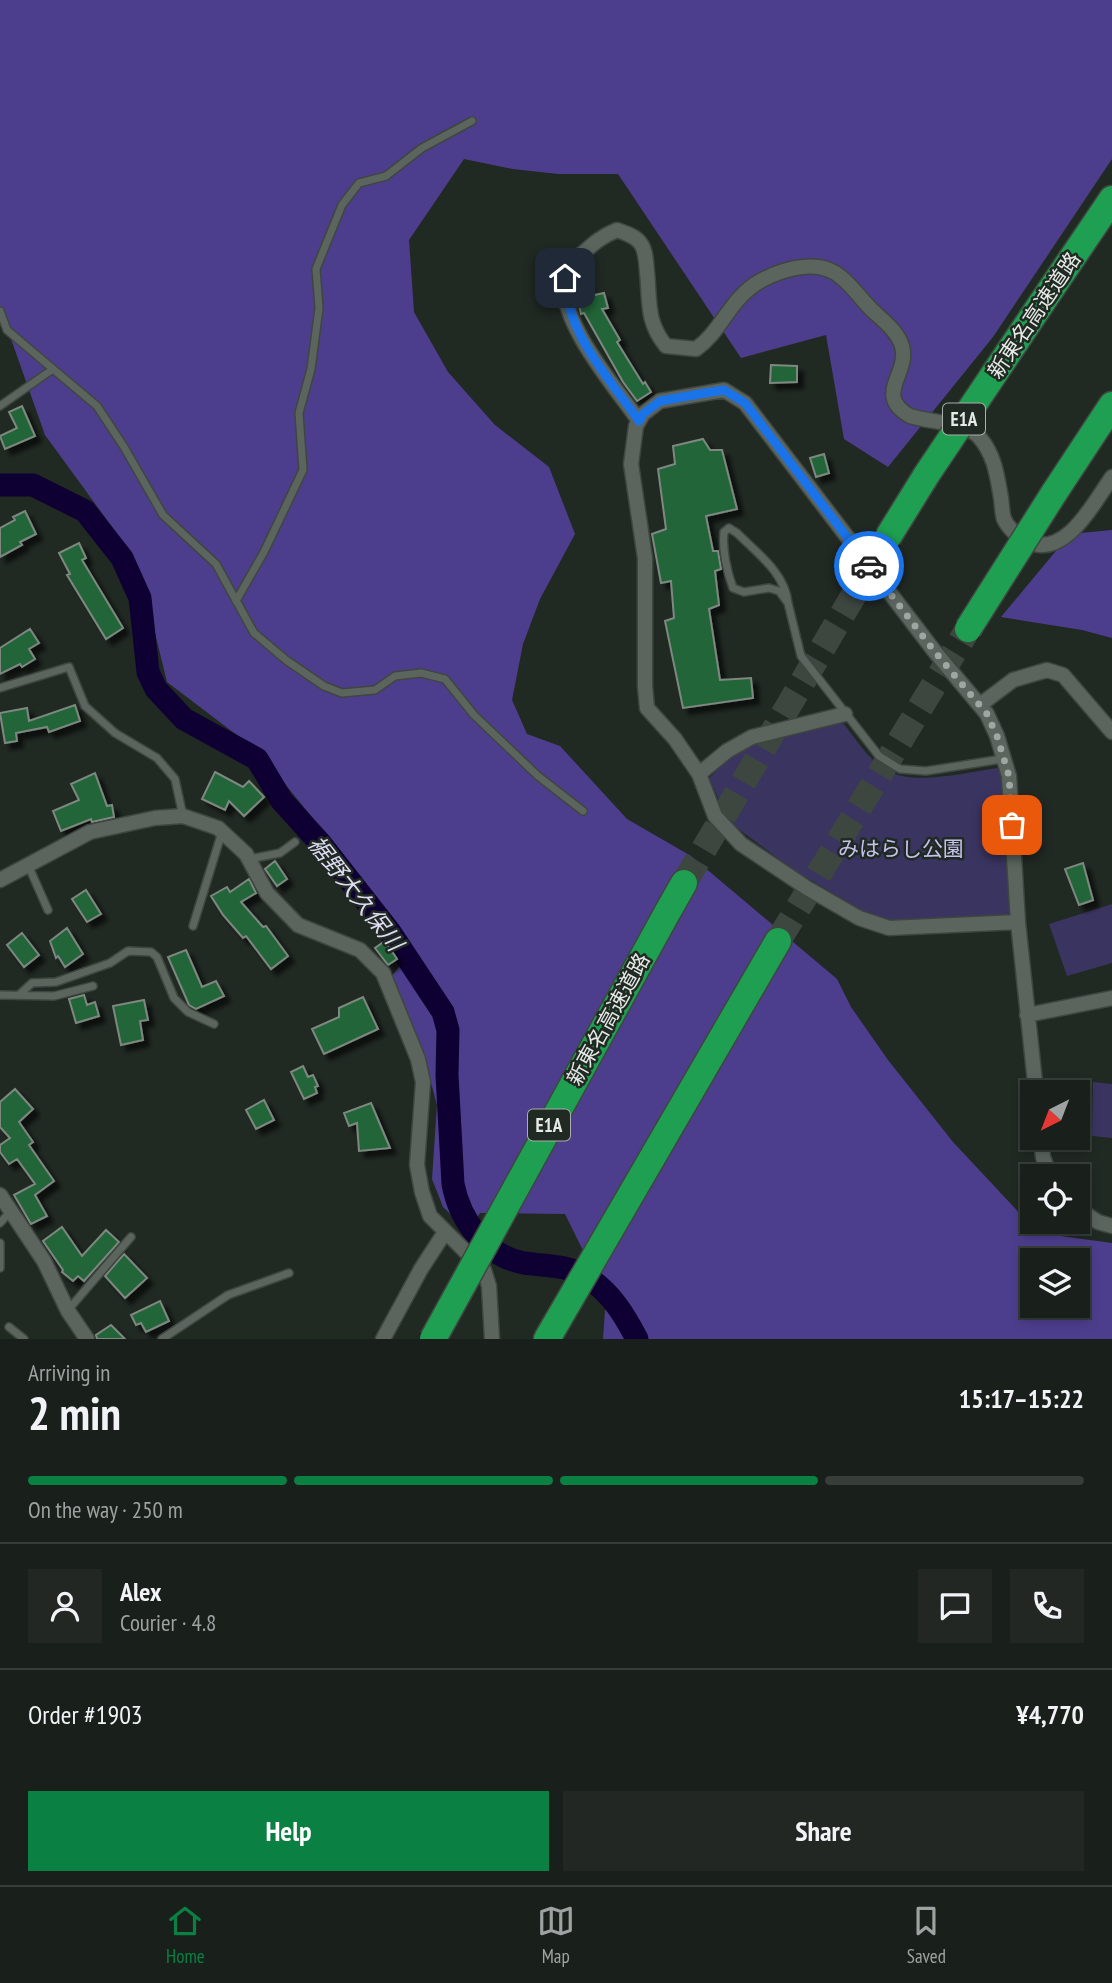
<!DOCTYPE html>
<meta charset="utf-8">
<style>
:root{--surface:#191f1a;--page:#222723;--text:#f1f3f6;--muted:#9fa2a2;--line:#373d39;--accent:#0b8043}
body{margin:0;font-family:"PT Sans Narrow","Noto Sans JP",sans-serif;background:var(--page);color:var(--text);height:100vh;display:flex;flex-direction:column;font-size:26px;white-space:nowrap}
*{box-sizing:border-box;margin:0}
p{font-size:23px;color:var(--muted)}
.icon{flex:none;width:38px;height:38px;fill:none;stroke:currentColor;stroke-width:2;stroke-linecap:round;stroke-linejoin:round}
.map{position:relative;height:1339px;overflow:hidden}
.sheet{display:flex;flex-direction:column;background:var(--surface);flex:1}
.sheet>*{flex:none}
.needle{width:46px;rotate:222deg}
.tools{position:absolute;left:1020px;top:1080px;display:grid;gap:14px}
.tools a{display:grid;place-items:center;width:70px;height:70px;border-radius:0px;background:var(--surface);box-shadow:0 4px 10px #0003,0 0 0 2px var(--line);font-size:35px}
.pin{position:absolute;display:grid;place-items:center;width:60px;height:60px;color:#fff;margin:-30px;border-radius:14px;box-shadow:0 4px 10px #0006}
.courier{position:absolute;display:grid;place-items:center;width:70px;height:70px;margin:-35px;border:5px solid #1a73e8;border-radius:50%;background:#fff;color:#222;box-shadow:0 2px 9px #0007}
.overview em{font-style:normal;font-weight:800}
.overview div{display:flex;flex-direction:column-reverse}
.overview{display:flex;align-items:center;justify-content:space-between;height:119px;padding:0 28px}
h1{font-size:46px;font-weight:800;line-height:52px}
.bar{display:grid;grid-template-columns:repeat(4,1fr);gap:10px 7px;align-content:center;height:84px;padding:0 28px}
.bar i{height:9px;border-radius:5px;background:var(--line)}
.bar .on{background:var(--accent)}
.bar p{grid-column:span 4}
.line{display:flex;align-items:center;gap:18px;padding:0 28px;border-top:2px solid var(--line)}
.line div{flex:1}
.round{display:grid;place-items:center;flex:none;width:74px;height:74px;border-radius:0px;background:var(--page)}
.action{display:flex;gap:14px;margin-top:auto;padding:14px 28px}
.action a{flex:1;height:80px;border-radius:0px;background:var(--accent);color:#fff;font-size:28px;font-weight:800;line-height:80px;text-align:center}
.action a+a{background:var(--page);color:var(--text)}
.tabs{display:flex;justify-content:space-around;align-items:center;height:98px;border-top:2px solid var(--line);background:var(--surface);font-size:19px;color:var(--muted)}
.tabs a{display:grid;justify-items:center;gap:4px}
.tabs .on{color:var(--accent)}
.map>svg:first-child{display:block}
</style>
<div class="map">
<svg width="1112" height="1339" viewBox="0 0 1112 1339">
<defs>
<filter id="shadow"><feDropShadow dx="6" dy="6" stdDeviation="2" flood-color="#0009"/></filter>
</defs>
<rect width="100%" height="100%" fill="#212923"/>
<path fill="#3a3461" d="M843 723C856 739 869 761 888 771 915 786 967 772 997 768L1005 778 1012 909 1005 919 886 921 861 910 792 869 729 822 709 778 737 750 755 741Z
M1112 904V963L1067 976 1049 924Z
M1093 1082 1112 1084V1138L1092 1136Z"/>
<path fill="#4d3e8d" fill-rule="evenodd" d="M0 0H1112V159L993 337 888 467 844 439 826 335 741 358 618 174H558L513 169 464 159 409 240 414 312 448 372 495 425 549 467 575 534 540 599 523 644 512 700 527 734 560 746 627 819 691 856 837 979 851 1007 888 1060 953 1142 1038 1233 1112 1243V1339H603L606 1297 565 1214 480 1213 468 1231 443 1207 432 1179 437 1105 421 1046 392 976 409 954 343 855 258 751 167 682 142 580 118 535 45 435 0 308ZM1032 1260H1078V1306H1032Z
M1112 530V638L1082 630 1001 617 1070 534Z"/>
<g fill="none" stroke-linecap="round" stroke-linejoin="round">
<path stroke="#0f0033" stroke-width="23" d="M0 485H33L85 511 122 558 140 598 148 672 156 689 184 719 257 759 282 801 321 844 390 932 443 1012 448 1030 447 1075 453 1184C460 1221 486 1256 524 1263 545 1266 569 1265 587 1277 611 1293 624 1314 637 1339"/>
</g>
<path fill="#216538" stroke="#7e8880" stroke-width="2" filter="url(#shadow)" d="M589 290 590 296 604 293 608 308 602 309 620 340 617 342 643 384 645 382 651 392 637 401 623 382 584 313 581 314 576 293Z
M771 365 797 366V382L770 383Z
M22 406 35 436 5 449 0 436 17 428 9 412Z
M703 439 710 450H722L737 509 706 516 713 551H718L721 569 715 571 719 605 709 609 720 680 751 678 753 698 683 708 665 621 674 618 671 581 661 583 652 534 666 529 658 469 675 464 673 446Z
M824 454 829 473 816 477 810 458Z
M25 511 36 534 20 542 22 545 0 557V528L15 520 13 517Z
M79 543 86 558 82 560 123 628 106 639 67 575 70 574 59 553Z
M30 629 39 643 29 649 35 659 22 667 20 664 0 674V648Z
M75 705 80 721 49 732 47 727 16 733 17 741 5 743 0 713 27 708 29 721Z
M215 772 243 787 249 781 264 797 244 816 229 801 225 810 202 799Z
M95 773 107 806 112 805 114 817 92 822 91 819 61 831 53 811 79 800 71 784Z
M275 861 287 879 277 886 265 869Z
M1083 863 1093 900 1079 905 1065 869Z
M249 879 256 893 241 902 263 927 266 926 288 956 271 969 246 936 243 938 223 915 211 896 227 887 230 892Z
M86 890 101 914 87 922 72 899Z
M67 928 83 954 65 967 58 956 56 958 50 941Z
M22 933 39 955 24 967 7 945Z
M385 941 397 959 388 965 375 948Z
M186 950 202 987 216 981 224 996 196 1009 189 1005 168 957Z
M84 995 87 1005 95 1002 99 1016 76 1023 69 999Z
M363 997 378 1029 324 1054 312 1029 339 1017V1008Z
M144 1000 148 1020 140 1021 143 1040 121 1045 113 1006Z
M303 1066 308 1077 313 1075 318 1086 315 1087 317 1093 304 1099 291 1072Z
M15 1089 33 1109 19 1122 33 1142 29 1145 54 1181 35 1195 47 1216 31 1224 14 1195 35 1184 17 1159 9 1164 0 1152V1145L10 1138 0 1127V1102Z
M264 1100 274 1120 256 1129 246 1110Z
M371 1103 390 1148 359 1151 357 1123 349 1126 344 1113Z
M62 1227 82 1256 106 1230 119 1242 84 1281 78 1276 73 1281 62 1272 63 1270 43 1241Z
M124 1254 147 1278 125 1298 105 1276Z
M160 1301 169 1321 146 1332 141 1323 136 1325 131 1315Z
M111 1325 125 1339H97L96 1335Z"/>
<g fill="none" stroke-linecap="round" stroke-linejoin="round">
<path stroke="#3e4640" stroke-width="26" stroke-dasharray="26 13" stroke-linecap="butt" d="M684 883 888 537
M778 941 968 629"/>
<g stroke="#3f4640" stroke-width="10">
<path id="lane" d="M0 311 7 330 53 369
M0 406 53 369 97 406 124 447 163 515 216 564 254 633 286 660 324 686 342 693 375 690 395 676 421 673 445 679 474 715 538 776 583 811
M236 601 264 552 303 470 299 413 311 369 319 308 316 269 342 205 359 183 386 176 422 148 472 121
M788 603C785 573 757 553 737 533L729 528 724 532C722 549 727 572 733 588L744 592 769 588 779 591 788 603 801 656 879 756 900 769 926 771 1002 759
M0 688 69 667 85 706 115 733 157 758 175 779 183 816
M249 859 280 853 295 842
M28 865 48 910
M193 926 222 832
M0 995 54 996 93 986
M19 995 32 983 56 982 110 963 128 951 151 952 157 957 174 998 188 1012 214 1024
M0 1223 10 1212
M0 1243V1268
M68 1310 131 1237
M9 1327 24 1339
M162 1339 228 1295 289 1273"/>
</g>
<g stroke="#3f4640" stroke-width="17">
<path id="street" d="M639 421C616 388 558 321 565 281 566 272 576 261 582 254 594 243 602 236 617 230 625 233 636 236 641 244 646 251 646 263 647 272 650 301 646 322 666 346L696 349C723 330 729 298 762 280 785 268 820 258 842 278 853 287 861 299 871 309 882 320 897 330 902 346 910 374 873 395 910 416 931 423 966 421 980 438 995 456 997 476 1001 498 1002 505 1002 513 1004 519 1008 528 1018 537 1026 541 1065 561 1094 502 1112 477
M980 705 1013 680 1047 670 1063 675 1112 732
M699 774 727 751 752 737 845 714
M0 880 90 832 155 818 183 816 218 828 246 854 267 893 298 925 360 950 383 973 418 1059 423 1082 417 1165 422 1192 430 1216 484 1270 489 1286 492 1339
M1018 922 889 928 859 918 807 888 741 844 715 816 699 774 675 739 647 708 645 686V558L631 464 636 426 643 414 660 401 724 390 745 403 935 652 987 714 997 736 1009 776 1018 922 1036 1092
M1027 1015 1112 998
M1041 1138 1043 1157 1050 1176
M0 1195 44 1261 68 1311 87 1339
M1078 1209 1098 1222 1112 1226
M383 1339 421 1269 445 1232"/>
</g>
<g stroke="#3f4640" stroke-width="29">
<path id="highway" d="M1041 304 1112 199
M1054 493 1112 405
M667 913 684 883
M547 1339 778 941"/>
</g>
<use href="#lane" stroke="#5b645d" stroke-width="7"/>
<use href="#street" stroke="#5b645d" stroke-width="14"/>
<use href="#highway" stroke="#1e9f51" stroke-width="26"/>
<g stroke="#3f4640" stroke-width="29" stroke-linecap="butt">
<path id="highway-bridge" d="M888 537 927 474 1041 304
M968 629 1054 493
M433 1339 667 913"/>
</g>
<use href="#highway-bridge" stroke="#1e9f51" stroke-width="26"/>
</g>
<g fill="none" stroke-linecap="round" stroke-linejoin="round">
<path stroke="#a0a6a2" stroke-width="7" stroke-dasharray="0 12.6" d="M869 566 935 652 987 714 997 736 1009 776 1012 825"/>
<path stroke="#1a73e8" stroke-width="9" d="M565 278C566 333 609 378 639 421L643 414 660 401 705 393 724 390 745 403 869 566"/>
</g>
<g text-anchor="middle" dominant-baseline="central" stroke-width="5" stroke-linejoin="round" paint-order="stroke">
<g fill="#212923" stroke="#aab0ac" stroke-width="2">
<rect x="943" y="403.5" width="42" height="31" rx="5"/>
<rect x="528" y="1109.5" width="42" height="31" rx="5"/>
</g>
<g font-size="19" font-weight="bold" fill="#e5eae6">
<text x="964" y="419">E1A</text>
<text x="549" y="1125">E1A</text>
</g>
<g font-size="21" fill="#e5eae6" stroke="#212923">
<text transform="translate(1034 315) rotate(-56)">新東名高速道路</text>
<text transform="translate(608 1019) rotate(-61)">新東名高速道路</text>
</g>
<g font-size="21" fill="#c4c1ed" stroke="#212923">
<text x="901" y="848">みはらし公園</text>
</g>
<g font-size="23" font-style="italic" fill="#dddcf3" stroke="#212923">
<text transform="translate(356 893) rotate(52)">裾野大久保川</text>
</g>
</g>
</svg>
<div class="tools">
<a><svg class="needle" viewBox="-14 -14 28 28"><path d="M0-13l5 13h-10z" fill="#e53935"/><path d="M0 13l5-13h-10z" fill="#9fa2a2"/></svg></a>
<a><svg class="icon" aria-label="locate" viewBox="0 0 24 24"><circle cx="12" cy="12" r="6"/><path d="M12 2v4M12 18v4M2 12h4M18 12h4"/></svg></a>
<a><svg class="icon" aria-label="layers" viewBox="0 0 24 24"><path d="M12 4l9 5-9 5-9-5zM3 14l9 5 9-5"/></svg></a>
</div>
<div class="pin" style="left:1012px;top:825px;background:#ea580c"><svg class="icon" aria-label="bag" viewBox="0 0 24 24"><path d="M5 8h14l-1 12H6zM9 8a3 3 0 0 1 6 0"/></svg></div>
<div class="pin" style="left:565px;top:278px;background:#1f2937"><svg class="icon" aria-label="home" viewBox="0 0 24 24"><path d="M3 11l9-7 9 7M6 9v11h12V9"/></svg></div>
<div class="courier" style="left:869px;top:566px"><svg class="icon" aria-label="car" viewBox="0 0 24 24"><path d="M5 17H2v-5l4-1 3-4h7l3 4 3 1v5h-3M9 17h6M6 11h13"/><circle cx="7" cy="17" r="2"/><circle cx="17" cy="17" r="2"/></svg></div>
</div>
<section class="sheet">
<div class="overview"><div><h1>2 min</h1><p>Arriving in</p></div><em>15:17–15:22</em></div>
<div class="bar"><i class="on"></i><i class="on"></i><i class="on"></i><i></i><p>On the way · 250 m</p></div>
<div class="line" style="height:126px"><a class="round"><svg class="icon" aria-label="person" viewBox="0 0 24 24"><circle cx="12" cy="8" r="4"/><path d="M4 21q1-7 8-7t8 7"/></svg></a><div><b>Alex</b><p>Courier · 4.8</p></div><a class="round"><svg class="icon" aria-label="chat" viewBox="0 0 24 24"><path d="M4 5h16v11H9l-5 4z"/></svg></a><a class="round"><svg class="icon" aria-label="phone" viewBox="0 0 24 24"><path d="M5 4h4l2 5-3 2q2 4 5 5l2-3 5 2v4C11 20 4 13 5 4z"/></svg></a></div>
<div class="line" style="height:91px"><div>Order #1903</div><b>¥4,770</b></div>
<div class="action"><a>Help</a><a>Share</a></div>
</section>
<nav class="tabs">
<a class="on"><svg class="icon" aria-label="home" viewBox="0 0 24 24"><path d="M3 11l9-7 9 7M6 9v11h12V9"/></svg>Home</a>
<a><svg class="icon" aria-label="map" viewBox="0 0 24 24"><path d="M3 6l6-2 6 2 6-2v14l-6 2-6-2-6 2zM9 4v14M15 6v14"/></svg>Map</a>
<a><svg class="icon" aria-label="saved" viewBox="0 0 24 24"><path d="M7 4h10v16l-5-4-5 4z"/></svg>Saved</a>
</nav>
